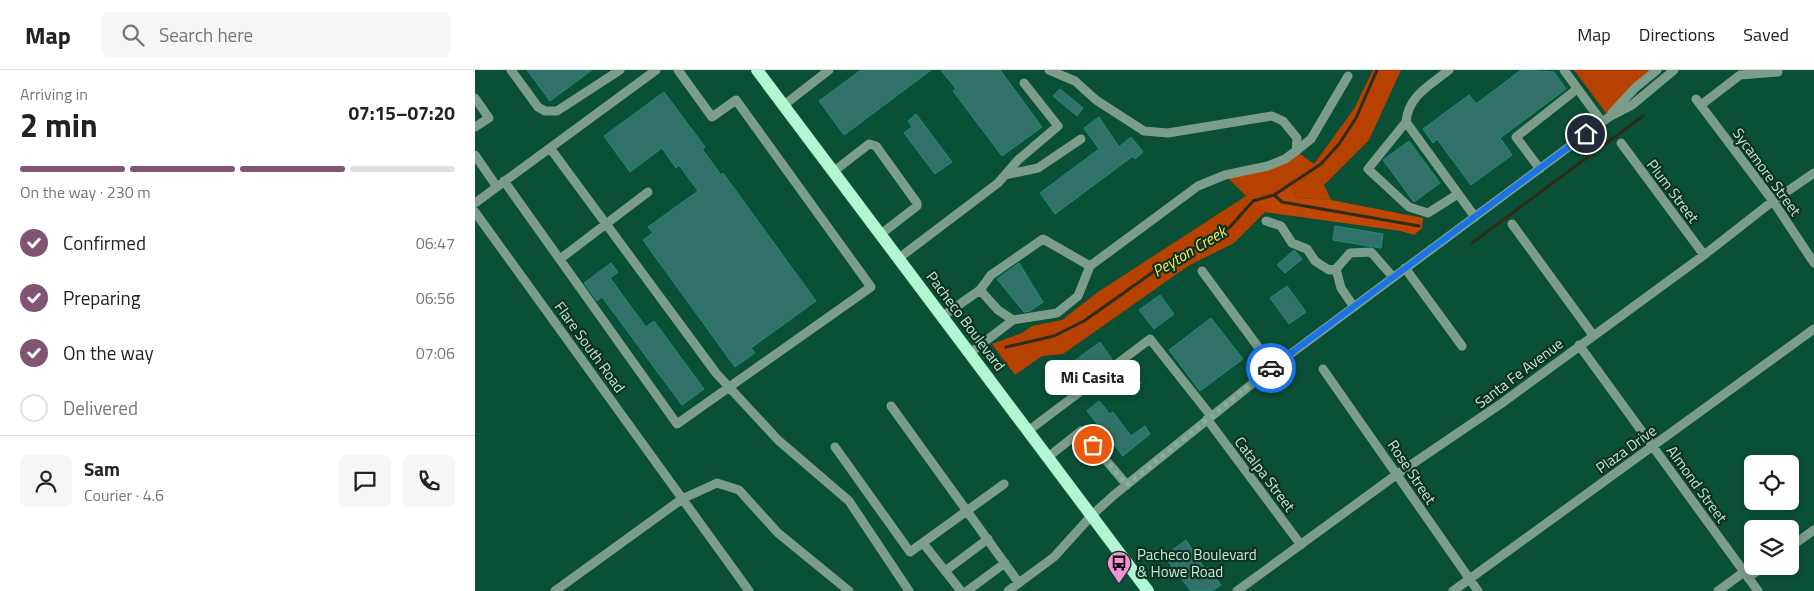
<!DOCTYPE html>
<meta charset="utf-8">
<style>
:root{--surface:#fff;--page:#f6f6f6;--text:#222;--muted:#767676;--line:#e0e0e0;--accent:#815471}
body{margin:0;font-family:"Titillium Web",sans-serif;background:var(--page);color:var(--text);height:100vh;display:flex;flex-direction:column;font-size:19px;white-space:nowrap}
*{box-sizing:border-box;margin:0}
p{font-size:16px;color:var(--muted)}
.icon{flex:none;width:28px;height:28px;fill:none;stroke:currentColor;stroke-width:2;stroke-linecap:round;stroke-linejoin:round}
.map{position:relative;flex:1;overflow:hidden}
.side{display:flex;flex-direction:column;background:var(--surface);width:475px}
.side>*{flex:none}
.tools{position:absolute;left:1269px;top:385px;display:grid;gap:10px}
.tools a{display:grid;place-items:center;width:55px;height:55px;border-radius:8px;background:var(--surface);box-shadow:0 2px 8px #0003;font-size:25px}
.pin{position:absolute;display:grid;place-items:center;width:42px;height:42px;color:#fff;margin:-21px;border:2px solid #fff;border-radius:50%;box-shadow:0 1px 5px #0007}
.courier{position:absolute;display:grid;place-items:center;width:50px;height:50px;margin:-25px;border:4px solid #1a73e8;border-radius:50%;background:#fff;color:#222;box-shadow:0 1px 6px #0007}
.bubble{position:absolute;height:35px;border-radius:8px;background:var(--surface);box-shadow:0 2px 8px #0003;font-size:16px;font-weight:700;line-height:35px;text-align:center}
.headline em{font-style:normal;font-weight:700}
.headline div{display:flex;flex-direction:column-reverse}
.headline{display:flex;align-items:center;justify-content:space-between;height:85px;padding:0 20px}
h1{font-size:32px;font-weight:700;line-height:38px}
.bar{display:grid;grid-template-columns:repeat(4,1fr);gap:8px 5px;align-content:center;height:60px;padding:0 20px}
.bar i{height:6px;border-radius:4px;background:var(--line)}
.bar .active{background:var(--accent)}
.bar p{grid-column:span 4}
.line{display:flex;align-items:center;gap:12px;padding:0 20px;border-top:1px solid var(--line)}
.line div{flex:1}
.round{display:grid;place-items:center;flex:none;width:52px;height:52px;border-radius:8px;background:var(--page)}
ol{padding:0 20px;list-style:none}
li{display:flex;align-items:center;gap:15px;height:55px}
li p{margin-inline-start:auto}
li .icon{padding:5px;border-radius:50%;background:var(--accent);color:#fff;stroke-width:4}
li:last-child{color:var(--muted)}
li i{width:28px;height:28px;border:2px solid var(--line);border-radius:50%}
header{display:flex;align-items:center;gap:30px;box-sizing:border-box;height:70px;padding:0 25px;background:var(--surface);border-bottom:1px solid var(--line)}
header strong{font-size:24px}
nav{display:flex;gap:28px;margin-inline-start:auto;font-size:18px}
.search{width:350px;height:45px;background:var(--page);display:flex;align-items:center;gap:12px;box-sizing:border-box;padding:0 18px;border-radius:8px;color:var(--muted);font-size:19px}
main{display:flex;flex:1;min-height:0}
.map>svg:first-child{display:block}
</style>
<header>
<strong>Map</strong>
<div class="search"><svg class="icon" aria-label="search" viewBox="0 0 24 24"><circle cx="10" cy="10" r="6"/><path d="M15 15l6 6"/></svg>Search here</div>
<nav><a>Map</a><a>Directions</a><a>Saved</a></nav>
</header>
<main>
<section class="side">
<div class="headline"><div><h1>2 min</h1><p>Arriving in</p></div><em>07:15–07:20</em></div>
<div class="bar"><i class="active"></i><i class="active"></i><i class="active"></i><i></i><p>On the way · 230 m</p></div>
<ol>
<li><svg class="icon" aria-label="check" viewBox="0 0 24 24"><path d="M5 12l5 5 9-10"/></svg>Confirmed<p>06:47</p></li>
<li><svg class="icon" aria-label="check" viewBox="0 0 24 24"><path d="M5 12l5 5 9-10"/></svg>Preparing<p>06:56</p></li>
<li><svg class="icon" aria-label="check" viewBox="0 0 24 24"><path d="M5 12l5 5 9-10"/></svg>On the way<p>07:06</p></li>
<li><i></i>Delivered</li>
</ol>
<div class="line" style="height:90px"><a class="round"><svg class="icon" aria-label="person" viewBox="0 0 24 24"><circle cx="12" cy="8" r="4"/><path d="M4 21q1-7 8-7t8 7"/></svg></a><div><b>Sam</b><p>Courier · 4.6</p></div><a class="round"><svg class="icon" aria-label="chat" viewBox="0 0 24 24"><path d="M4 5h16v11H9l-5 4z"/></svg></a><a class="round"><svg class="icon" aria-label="phone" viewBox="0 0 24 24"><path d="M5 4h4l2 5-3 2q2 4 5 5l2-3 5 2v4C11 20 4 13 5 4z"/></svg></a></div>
</section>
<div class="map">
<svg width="1339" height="521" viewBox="0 0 1339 521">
<rect width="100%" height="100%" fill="#0a5036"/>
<path fill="#b74200" d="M898 0H926L894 70 849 115 856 130 820 128 815 113 799 125 784 130 790 142 759 173 713 196 588 284 567 286 540 305 517 274 547 263 557 256 587 250 623 222 771 126 750 105 793 96 821 81 839 94 879 39Z
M1099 0H1182L1134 47Z"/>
<path fill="#c04703" d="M815 113 820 128 856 130 948 148 947 158 939 165 926 161 790 142 783 130 799 125Z"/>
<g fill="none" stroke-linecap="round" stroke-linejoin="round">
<path stroke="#2e2b17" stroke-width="3" d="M799 125 807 132 944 156
M997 173 1168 46
M531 277 579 266 609 251 681 200 706 184 733 172 755 157 778 131 799 125 846 94 864 74 881 48 902 0"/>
</g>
<path fill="#327167" stroke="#1b9081" d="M52 0H117L75 31Z
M386 0H456L369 65 344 31Z
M466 0H525L567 57 527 86 478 21 481 19Z
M1046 0 1079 2 1091 19 1025 68 1037 85 996 115 962 69 958 73 948 59 994 25 1001 34Z
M585 19 608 38 602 46 578 26Z
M189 22 230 77 227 79 246 105 248 103 341 231 276 278 280 283 260 297 168 170 178 163 173 157 223 121 204 95 201 98 187 78 155 102 129 66Z
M441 44 477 92 460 104 429 63 437 57 433 51Z
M624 47 644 77 656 67 668 82 660 89 658 86 580 144 565 123 624 79 609 58Z
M934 71 965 113 939 132 908 90Z
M860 156 908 164 906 178 858 170Z
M819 180 827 189 810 203 802 195Z
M136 193 143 202 135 208 171 257 179 251 229 319 207 335 127 227 122 231 109 213Z
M544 193 568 232 555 241 549 242 522 209Z
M812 216 831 242 814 254 795 228Z
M685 225 699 244 679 259 664 240Z
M736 248 768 289 725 321 694 280Z
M625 272 637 289 591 323 579 306Z
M658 303 666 313 654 322 646 312Z
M624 331 635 344 638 342 656 366 670 356 675 364 648 386 612 341Z
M711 470 730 499 733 497 746 515 737 521H716L689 486Z"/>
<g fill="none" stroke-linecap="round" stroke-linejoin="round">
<path stroke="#7c9d8c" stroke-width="9" d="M36 0 63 37 70 41H82L145 0
M974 0C955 15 933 26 931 52L1000 147
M1089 0 1127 52
M0 28 14 48 0 57
M1221 29 1298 131 1339 193
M309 35 354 0
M1226 35 1265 5 1303 2
M1137 43 1160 18 1182 0
M931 52 893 99 934 137 953 143 983 124
M1146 73 1229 185
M75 78 241 303 303 370 374 431 434 521
M821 81 836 69 873 6
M0 85 22 117
M1065 99 1041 67 1102 19
M358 102 394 74 401 76 442 133V136L406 164
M530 105 563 98 606 69
M29 111 202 354 396 217 261 30 237 47 203 0
M0 133 181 0
M0 142 274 521
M791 151 806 156 817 173 832 179 840 191 854 200 861 199
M1037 154 1118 265
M424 188 523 113 543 90 583 56 549 13
M85 189 173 122
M930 198 987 276
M727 201 798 297
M505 220 523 240 538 250
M879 237 866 218 861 199 875 183 896 182 918 207
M468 246 505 220 516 205 568 169 615 196
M1104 275 1283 521
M495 283 538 250 582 243 603 226 615 196 723 116 750 105 793 96 810 89 821 81 822 68 808 51 797 46 693 63 669 61 621 30 600 11 574 0
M848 299 1003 521
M416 336 544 513
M732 349 826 475
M553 361 675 269 736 346
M360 377 435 482 529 414
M573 387 606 361 652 415
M448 473 486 521
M1315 477 1339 460
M470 501 513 469
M1273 508 1289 496
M80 521 207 429 242 413 264 420 303 463 374 521
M492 521 530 493
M533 521 579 487 617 445 639 425 798 297 1134 47 1157 35 1199 0
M762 521 921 405 1027 333 1229 185 1298 131 1339 103
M978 521 1339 259
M1243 521 1269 502"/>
<path stroke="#b1f6d2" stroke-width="12" d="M282 0 673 521"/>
</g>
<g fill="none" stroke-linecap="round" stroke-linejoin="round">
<path stroke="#82b49d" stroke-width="5" stroke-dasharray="0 9" d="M618 375 652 415 796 298"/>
<path stroke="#1a73e8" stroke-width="6" d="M796 298 1111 64"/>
</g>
<defs>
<g id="bus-pin" transform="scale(1.25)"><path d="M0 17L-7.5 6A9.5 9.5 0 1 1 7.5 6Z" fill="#f591d2" stroke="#0e3122"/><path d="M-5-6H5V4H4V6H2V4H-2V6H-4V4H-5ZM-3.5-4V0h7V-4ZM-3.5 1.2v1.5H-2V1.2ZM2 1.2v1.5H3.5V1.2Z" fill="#111"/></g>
</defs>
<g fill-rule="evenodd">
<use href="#bus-pin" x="644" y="493"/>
</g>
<g text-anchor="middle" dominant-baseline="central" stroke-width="4.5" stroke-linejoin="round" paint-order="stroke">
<g font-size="15" fill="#c2ead4" stroke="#0e3122">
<text transform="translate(1292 102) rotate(54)">Sycamore Street</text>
<text transform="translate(1198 121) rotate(53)">Plum Street</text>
<text transform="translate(491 251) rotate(53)">Pacheco Boulevard</text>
<text transform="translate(115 277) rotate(54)">Flare South Road</text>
<text transform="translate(1044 303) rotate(-37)">Santa Fe Avenue</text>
<text transform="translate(1151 379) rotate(-36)">Plaza Drive</text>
<text transform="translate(937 402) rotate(56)">Rose Street</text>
<text transform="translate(790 404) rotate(53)">Catalpa Street</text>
<text transform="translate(1222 414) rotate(54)">Almond Street</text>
</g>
<g font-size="15" fill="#c2ead4" stroke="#0e3122" text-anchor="start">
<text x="662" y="484">Pacheco Boulevard<tspan x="662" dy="17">&amp; Howe Road</tspan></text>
</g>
<g font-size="16" font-style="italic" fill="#f7e458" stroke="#0e3122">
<text transform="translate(714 181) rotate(-31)">Peyton Creek</text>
</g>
</g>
</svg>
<div class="tools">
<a><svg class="icon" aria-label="locate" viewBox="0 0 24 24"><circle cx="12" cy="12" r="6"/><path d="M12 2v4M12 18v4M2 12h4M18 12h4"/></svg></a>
<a><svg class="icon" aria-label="layers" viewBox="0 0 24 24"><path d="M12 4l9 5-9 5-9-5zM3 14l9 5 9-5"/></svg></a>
</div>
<div class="pin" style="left:618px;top:375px;background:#ea580c"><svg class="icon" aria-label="bag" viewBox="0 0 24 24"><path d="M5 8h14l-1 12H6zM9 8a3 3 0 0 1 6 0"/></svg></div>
<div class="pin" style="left:1111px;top:64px;background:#1f2937"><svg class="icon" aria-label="home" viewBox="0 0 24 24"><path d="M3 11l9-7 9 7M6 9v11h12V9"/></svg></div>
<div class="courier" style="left:796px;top:298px"><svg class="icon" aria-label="car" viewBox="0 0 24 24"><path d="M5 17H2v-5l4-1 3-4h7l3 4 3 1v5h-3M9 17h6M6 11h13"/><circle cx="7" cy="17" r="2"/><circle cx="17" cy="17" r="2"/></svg></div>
<div class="bubble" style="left:570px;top:290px;width:95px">Mi Casita</div>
</div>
</main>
